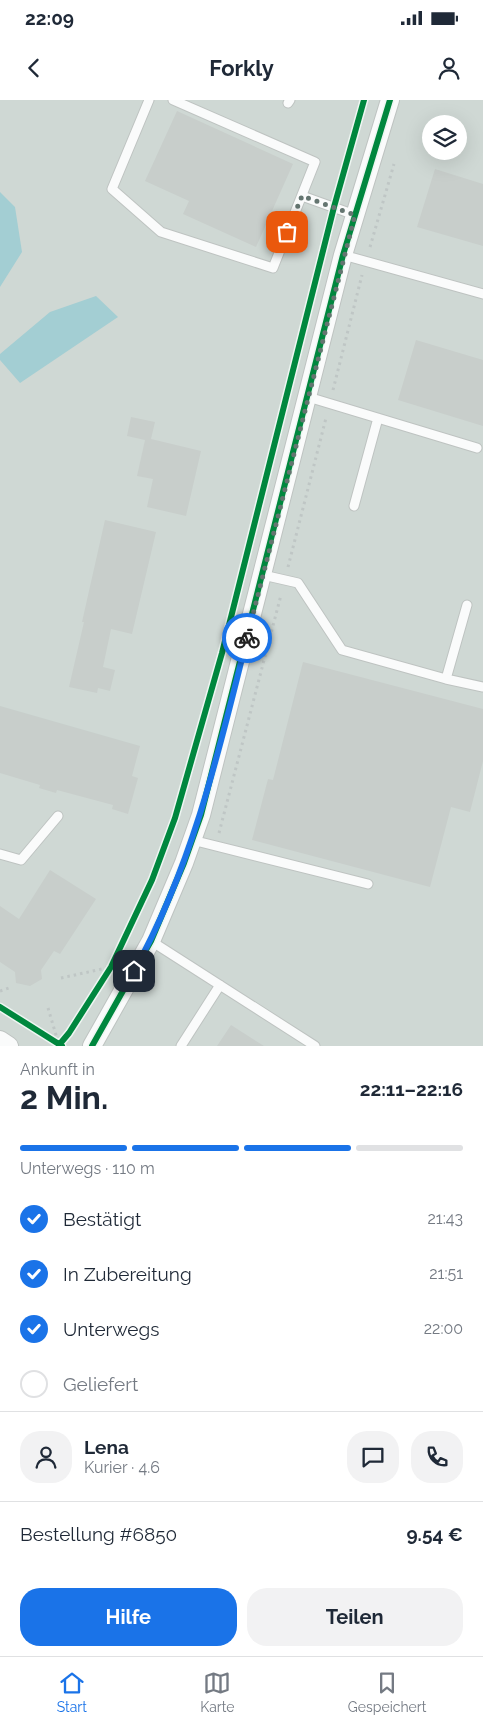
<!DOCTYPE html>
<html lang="de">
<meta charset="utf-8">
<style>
:root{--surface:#fff;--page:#f2f2f3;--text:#1f2937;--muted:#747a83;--line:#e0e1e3;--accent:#1a73e8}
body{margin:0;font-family:Raleway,sans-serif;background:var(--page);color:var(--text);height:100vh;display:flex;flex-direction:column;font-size:19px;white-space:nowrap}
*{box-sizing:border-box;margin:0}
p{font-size:16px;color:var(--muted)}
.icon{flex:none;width:28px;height:28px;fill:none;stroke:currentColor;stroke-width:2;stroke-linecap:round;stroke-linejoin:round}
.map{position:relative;height:946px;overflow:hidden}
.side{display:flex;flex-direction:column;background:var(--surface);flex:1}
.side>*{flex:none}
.controls{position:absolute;left:422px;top:15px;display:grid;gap:10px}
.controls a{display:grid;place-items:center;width:45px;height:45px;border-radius:50%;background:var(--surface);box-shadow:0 5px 20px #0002;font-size:25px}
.pin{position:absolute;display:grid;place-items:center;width:42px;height:42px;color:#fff;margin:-21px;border-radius:10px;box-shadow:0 2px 8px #0006}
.courier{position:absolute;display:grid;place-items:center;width:50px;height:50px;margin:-25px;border:4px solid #1a73e8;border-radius:50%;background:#fff;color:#222;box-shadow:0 1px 6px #0007}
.summary em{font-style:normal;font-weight:700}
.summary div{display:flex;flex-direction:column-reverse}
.summary{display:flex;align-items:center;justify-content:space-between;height:85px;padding:0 20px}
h1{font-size:32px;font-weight:700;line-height:38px}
.bar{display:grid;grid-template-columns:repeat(4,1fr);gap:8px 5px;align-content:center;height:60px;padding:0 20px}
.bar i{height:6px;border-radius:4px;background:var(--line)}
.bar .current{background:var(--accent)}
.bar p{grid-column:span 4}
.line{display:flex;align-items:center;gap:12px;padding:0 20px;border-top:1px solid var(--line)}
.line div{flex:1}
.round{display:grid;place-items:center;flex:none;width:52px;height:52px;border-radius:20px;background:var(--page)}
ol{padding:0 20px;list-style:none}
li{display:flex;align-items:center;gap:15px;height:55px}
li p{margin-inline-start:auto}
li .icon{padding:5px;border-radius:50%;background:var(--accent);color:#fff;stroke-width:4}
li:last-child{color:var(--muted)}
li i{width:28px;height:28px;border:2px solid var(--line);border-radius:50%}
.primary-button{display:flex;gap:10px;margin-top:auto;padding:10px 20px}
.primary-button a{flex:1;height:58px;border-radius:20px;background:var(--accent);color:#fff;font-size:20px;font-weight:700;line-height:58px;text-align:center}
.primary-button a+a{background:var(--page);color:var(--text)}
.status{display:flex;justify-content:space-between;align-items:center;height:35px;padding:0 25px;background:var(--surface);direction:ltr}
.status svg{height:14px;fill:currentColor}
header{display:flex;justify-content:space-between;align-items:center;height:65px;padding:0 20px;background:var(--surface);font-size:22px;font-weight:700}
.dock{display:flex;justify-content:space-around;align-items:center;height:70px;border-top:1px solid var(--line);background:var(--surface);font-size:14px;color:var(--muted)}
.dock a{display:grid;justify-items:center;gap:2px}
.dock .current{color:var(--accent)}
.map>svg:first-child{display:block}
</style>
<div class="status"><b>22:09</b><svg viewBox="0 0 49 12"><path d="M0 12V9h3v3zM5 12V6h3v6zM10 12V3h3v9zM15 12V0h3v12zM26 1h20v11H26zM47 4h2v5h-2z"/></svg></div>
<header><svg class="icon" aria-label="back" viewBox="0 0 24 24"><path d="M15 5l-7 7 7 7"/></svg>Forkly<svg class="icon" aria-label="person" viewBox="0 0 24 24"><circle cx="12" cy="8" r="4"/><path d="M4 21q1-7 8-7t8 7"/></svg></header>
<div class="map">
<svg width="483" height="946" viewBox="0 0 483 946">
<rect width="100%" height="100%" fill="#e1e6e4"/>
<path fill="#cfd8d4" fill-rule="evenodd" d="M0 0H483V946H0ZM431 24H459V51H431Z"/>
<path fill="#a3ced3" d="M0 92 15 107 22 152 0 187Z
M96 196 118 217 20 283 0 260V254L50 212Z"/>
<path fill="#c8cecb" d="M177 11 293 64 256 147 183 114 189 101 145 81Z
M435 69 483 84V146L417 127Z
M416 240 483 260V326L398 300Z
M131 317 155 322 151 339 201 351 186 416 147 407 153 379 137 376 145 340 127 336Z
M105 420 156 432 132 534 111 529 103 567 115 570 110 591 98 588 97 593 69 587 84 522H82Z
M303 562 483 609V661L470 712 451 707 430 787 252 740 268 679 273 680Z
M0 606 140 646 132 676 138 678 128 714 112 709 113 705 57 690 56 693 39 688 40 685 0 673Z
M50 770 96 799 60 854 54 851 41 870 42 879 30 886 16 883 15 872 0 862V806L19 819Z
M231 925 264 946H217Z"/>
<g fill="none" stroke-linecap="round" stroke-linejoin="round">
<g stroke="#bec3c1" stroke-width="11">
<path id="lane" d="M149 0 112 89 161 132 273 168 315 62 173 0
M288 3 290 0
M302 96 355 115
M343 155 483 194
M308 297 477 348
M354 406 378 318
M263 475 298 483 342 550 446 579 467 505
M446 579 483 587
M192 740 368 784
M0 754 21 760 58 716
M151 841 315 946
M181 946 220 885"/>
</g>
<g stroke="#bec3c1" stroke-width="20">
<path id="street" d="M0 940 9 946
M92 946 151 841 184 763 201 715 343 155 390 0"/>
</g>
<path stroke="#bfc6c5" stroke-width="3" stroke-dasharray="2.5 4" stroke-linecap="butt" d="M370 147 394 64
M333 290 362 175
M288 467 326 318
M219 733 281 495
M61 878 111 867
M0 891 9 888
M48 908 59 945"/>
<use href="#lane" stroke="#fafbfb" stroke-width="9"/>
<use href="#street" stroke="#fafbfb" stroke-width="18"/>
<g stroke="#eef6f2" stroke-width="9">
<path id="cycleway" d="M0 907 62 946
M59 945 69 933 111 867 152 780 175 718 222 553 334 107 364 0
M92 946 151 841 184 763 201 715 343 155 390 0"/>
</g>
<use href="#cycleway" stroke="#00873e" stroke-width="6"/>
</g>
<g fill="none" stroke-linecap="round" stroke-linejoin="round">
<path stroke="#647570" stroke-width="5" stroke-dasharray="0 9" d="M247 538 355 115 302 96 287 132"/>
<path stroke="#1a73e8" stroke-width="6" d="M134 871C192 767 219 652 247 538"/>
</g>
</svg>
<div class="controls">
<a><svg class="icon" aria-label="layers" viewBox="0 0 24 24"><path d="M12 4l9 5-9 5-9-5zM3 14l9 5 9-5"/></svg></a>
</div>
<div class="pin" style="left:287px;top:132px;background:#ea580c"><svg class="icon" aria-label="bag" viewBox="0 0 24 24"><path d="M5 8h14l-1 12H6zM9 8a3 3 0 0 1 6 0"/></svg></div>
<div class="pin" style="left:134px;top:871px;background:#1f2937"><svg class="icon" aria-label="home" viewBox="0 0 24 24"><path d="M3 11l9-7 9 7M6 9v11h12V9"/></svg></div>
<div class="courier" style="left:247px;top:538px"><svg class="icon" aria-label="bike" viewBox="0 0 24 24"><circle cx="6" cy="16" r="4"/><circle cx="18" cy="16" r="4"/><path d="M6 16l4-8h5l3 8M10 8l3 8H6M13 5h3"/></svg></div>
</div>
<section class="side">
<div class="summary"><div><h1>2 Min.</h1><p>Ankunft in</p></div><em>22:11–22:16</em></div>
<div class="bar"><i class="current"></i><i class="current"></i><i class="current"></i><i></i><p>Unterwegs · 110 m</p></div>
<ol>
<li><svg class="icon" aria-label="check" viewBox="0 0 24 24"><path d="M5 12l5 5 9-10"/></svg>Bestätigt<p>21:43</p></li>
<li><svg class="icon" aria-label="check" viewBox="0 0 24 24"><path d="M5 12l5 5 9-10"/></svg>In Zubereitung<p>21:51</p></li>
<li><svg class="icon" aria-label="check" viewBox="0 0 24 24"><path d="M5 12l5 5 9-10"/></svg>Unterwegs<p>22:00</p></li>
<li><i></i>Geliefert</li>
</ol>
<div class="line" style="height:90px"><a class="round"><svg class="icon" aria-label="person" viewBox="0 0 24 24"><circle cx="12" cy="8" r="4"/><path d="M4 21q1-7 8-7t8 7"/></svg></a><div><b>Lena</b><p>Kurier · 4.6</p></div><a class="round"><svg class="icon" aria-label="chat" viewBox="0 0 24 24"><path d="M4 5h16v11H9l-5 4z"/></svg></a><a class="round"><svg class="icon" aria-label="phone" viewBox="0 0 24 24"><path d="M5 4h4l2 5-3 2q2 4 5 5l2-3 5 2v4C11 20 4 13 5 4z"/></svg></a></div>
<div class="line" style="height:65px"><div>Bestellung #6850</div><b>9.54 €</b></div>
<div class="primary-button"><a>Hilfe</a><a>Teilen</a></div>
</section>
<nav class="dock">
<a class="current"><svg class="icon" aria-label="home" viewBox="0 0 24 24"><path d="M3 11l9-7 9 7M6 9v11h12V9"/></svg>Start</a>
<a><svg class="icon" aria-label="map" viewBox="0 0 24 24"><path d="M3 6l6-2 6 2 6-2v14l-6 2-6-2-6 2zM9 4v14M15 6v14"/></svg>Karte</a>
<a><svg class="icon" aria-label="saved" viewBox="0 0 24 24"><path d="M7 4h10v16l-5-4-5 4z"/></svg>Gespeichert</a>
</nav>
